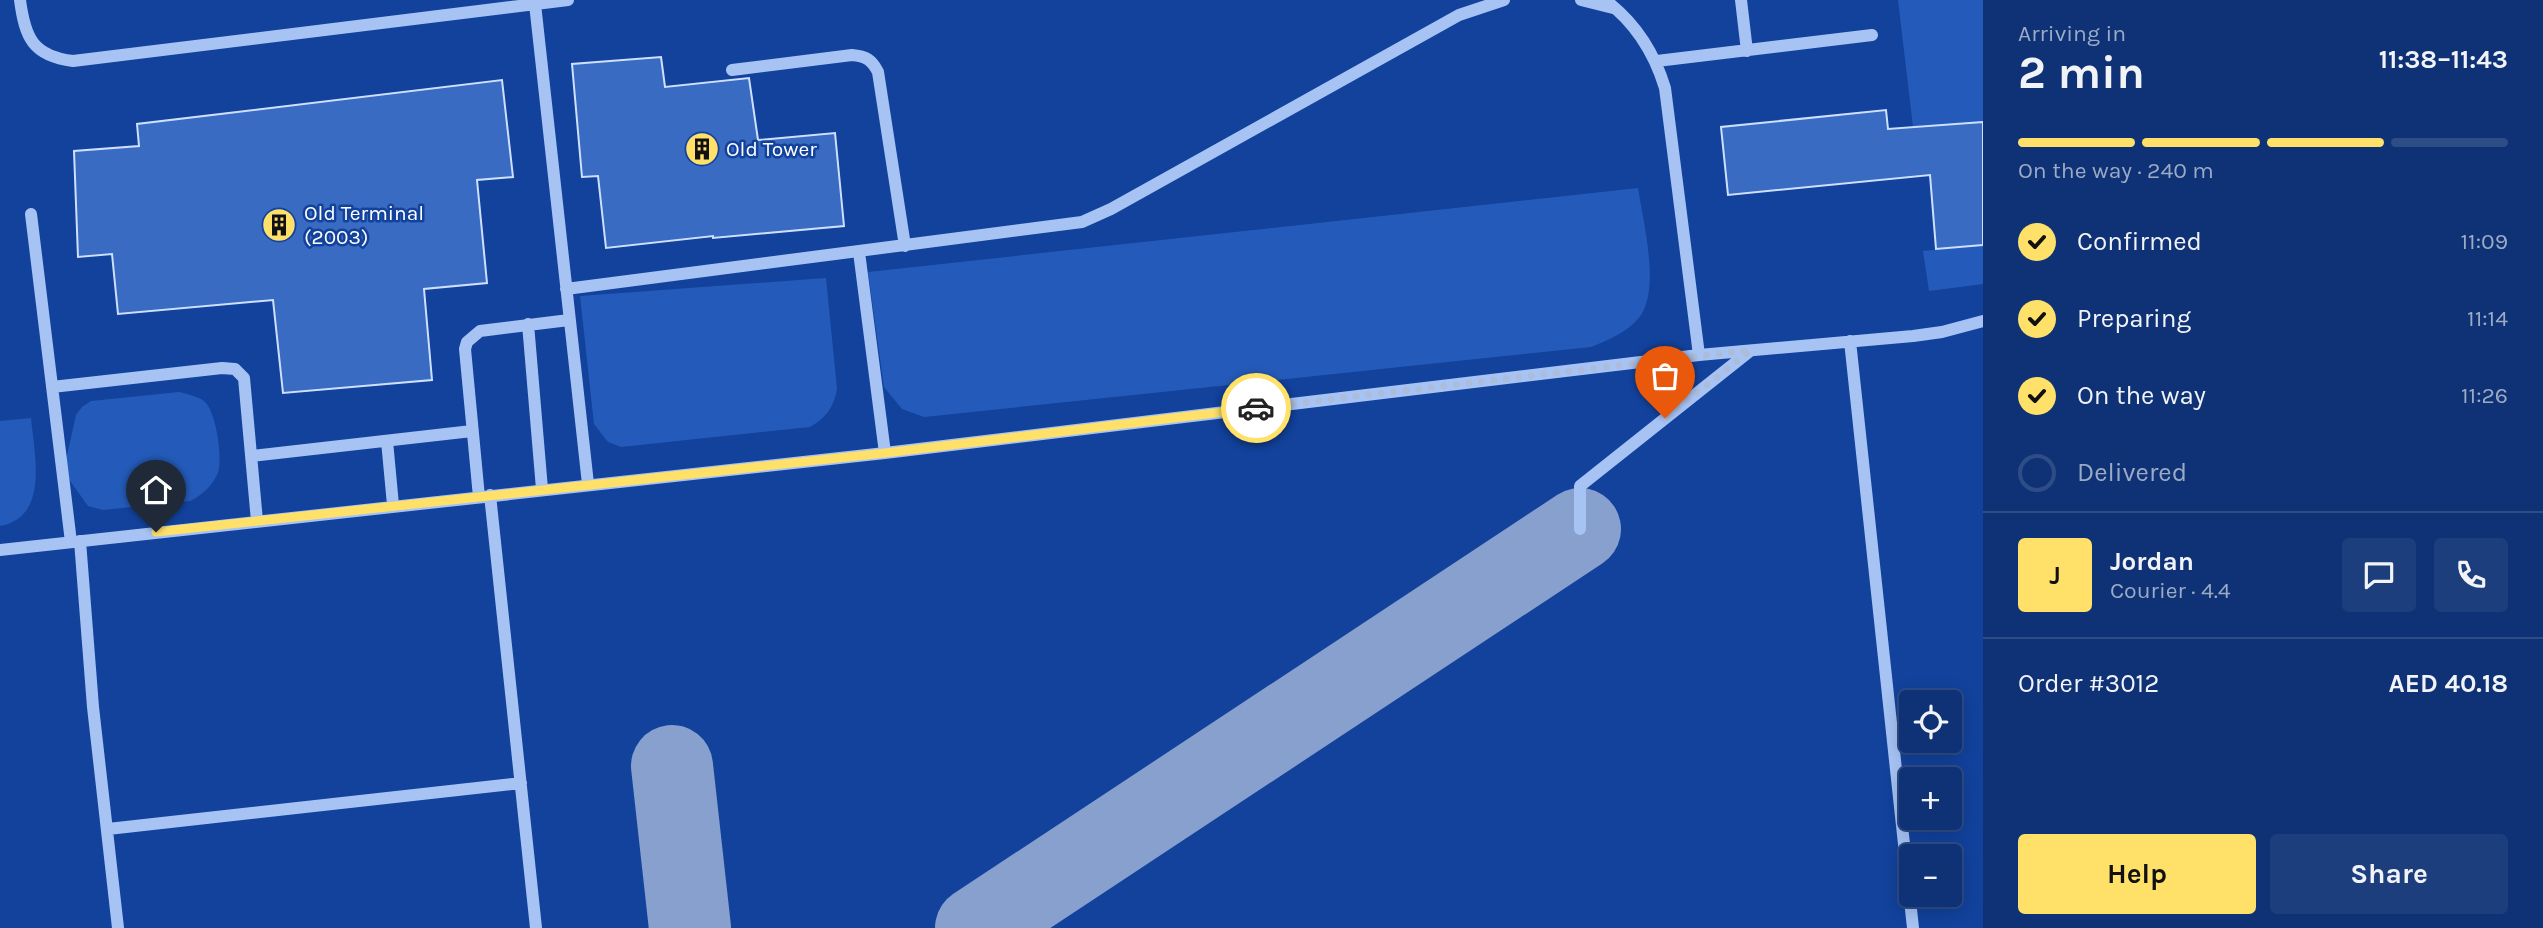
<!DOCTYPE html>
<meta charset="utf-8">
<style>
:root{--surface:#0e3275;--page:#1c3e7d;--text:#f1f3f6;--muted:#9baac5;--line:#2e4d87;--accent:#ffe16a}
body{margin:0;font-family:Karla,sans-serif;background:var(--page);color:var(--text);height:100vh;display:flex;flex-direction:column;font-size:26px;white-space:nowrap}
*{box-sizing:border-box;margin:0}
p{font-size:23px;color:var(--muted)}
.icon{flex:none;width:38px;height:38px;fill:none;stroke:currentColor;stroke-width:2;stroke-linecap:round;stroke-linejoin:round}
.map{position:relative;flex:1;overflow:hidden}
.sheet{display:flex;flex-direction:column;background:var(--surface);width:560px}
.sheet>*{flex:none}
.tools{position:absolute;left:1899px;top:690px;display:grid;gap:14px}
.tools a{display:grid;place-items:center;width:63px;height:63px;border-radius:7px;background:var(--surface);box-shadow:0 4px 18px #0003,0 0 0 2px var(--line);font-size:35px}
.pin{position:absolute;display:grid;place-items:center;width:60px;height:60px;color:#fff;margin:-72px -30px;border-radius:50% 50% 50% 0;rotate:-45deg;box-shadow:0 0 7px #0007}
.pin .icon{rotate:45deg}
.courier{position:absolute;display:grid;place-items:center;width:70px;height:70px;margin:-35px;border:5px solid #ffe16a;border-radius:50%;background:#fff;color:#222;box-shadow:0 2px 9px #0007}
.headline em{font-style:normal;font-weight:700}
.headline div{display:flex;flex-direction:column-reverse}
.headline{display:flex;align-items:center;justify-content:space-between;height:119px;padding:0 35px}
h1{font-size:46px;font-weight:700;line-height:52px}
.bar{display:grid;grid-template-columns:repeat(4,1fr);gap:10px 7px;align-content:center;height:84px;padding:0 35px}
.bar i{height:9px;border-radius:5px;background:var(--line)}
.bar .on{background:var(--accent)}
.bar p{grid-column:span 4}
.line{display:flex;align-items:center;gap:18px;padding:0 35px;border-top:2px solid var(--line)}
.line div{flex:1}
.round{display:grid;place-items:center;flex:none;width:74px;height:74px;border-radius:7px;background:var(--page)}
ol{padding:0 35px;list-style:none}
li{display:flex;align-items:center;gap:21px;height:77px}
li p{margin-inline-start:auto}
li .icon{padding:7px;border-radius:50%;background:var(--accent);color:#111;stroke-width:4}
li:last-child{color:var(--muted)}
li i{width:38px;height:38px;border:4px solid var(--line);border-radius:50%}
.action{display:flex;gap:14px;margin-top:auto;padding:14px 35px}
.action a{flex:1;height:80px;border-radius:7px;background:var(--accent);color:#111;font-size:28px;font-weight:700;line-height:80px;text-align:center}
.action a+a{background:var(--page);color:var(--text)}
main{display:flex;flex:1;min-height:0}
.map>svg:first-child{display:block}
</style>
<main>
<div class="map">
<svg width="1983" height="928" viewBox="0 0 1983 928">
<rect width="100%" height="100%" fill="#12429c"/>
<path fill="#245bba" d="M1898 0H1983V122L1913 127Z
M1638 188C1643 221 1660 286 1641 315 1629 332 1608 340 1591 347L924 417 902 409 884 387 868 272Z
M1983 245V284L1929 291 1923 251Z
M826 278 837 389C834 407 826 418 810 427L621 447 608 442 594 424 580 296Z
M179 392C187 394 197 396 204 401 216 410 224 462 217 475 211 487 202 495 190 501L103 510 88 506 68 478 66 460 76 415 82 407 91 401Z
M31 418C34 453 50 517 0 526V421Z"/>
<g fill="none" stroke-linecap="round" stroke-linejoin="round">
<path stroke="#88a0ce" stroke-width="82" d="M672 766 690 928
M976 928 1580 529"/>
</g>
<path fill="#3a6bc3" stroke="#cfe0fe" stroke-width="2" d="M661 57 665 87 749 78 758 140 835 133 844 226 713 238V236L606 248 598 176 582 177 572 64Z
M502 80 513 177 477 180 487 283 424 289 432 380 283 393 273 300 118 314 112 254 78 257 74 151 139 146 137 124Z
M1886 110 1888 129 1983 122V245L1936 249 1930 175 1728 195 1721 127Z"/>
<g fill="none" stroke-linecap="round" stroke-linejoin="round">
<path stroke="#a6c3f4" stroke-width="12" d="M20 0C25 38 33 56 73 61L568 0
M1581 0 1613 8
M1605 0C1636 23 1654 52 1665 88L1699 355
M1741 0 1747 51
M535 4 588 484
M1657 61 1872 35
M732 70 852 55C866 56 872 60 878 72L905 246
M31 214 71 542
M859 252 885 453
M566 289 1082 222 1111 209 1459 15 1504 0
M528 324 542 489
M1850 341 1913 928
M52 387 222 368 235 369 244 378 257 521
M387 441 393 505
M252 456 472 431
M490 495 536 928
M479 497 465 349 467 342 480 331 569 320
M1580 529V486L1750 351
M80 541 93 707 118 928
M0 550 885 453 1699 355 1913 336 1942 332 1983 321
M108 829 521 783"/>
</g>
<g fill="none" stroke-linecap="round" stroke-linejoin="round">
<path stroke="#acbddc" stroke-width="7" stroke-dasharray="0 12.6" d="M1256 408 1751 350 1665 418"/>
<path stroke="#ffe16a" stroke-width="9" d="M156 532 885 453 1256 408"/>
</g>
<defs>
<g id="building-disc" transform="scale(1.75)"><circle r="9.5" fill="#ffe16a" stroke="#12429c"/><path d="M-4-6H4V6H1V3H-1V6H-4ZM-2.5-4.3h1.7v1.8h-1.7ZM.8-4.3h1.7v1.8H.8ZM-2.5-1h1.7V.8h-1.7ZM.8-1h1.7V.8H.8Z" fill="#111"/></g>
</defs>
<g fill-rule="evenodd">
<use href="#building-disc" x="702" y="149"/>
<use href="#building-disc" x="279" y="225"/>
</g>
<g text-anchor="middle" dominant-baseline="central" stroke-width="5" stroke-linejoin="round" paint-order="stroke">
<g font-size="21" fill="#fff" stroke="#12429c" text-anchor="start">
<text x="726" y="149">Old Tower</text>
<text x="304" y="213">Old Terminal<tspan x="304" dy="24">(2003)</tspan></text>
</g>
</g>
</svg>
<div class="tools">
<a><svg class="icon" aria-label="locate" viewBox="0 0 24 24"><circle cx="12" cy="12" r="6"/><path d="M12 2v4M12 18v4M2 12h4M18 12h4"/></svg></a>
<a>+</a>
<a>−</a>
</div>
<div class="pin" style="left:1665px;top:418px;background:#ea580c"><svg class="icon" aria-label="bag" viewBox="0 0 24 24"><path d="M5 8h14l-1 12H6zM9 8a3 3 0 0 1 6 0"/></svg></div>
<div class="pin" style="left:156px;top:532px;background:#1f2937"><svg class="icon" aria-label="home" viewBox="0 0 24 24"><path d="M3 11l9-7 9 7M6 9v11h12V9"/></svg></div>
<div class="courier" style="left:1256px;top:408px"><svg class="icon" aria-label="car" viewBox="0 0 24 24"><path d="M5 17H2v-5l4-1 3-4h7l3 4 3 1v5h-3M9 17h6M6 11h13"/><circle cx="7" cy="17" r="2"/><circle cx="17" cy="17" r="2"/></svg></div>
</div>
<section class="sheet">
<div class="headline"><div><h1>2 min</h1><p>Arriving in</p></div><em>11:38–11:43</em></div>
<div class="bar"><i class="on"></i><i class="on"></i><i class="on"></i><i></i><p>On the way · 240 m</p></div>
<ol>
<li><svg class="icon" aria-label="check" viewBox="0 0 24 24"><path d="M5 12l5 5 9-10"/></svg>Confirmed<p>11:09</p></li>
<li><svg class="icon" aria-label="check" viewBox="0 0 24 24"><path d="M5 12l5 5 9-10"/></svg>Preparing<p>11:14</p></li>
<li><svg class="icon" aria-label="check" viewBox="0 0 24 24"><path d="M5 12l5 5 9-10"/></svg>On the way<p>11:26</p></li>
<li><i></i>Delivered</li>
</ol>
<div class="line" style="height:126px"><b class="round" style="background:var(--accent);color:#111">J</b><div><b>Jordan</b><p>Courier · 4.4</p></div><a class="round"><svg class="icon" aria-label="chat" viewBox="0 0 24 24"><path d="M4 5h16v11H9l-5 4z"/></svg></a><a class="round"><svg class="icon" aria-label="phone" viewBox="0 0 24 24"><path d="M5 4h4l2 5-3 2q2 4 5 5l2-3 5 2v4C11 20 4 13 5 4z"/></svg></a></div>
<div class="line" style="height:91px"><div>Order #3012</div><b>AED 40.18</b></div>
<div class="action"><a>Help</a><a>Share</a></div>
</section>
</main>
